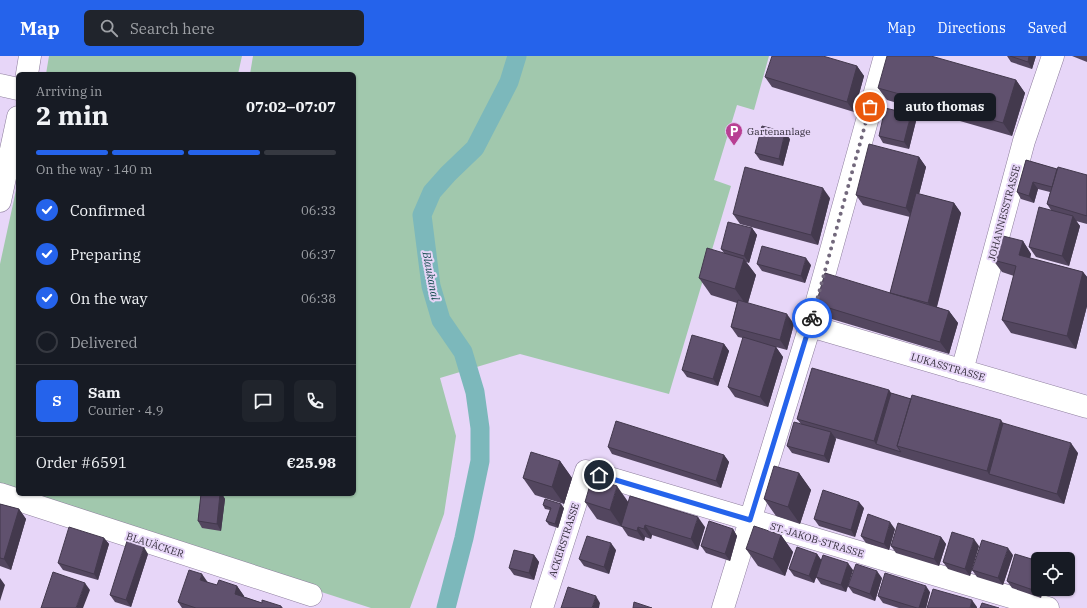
<!DOCTYPE html>
<meta charset="utf-8">
<style>
:root{--surface:#171b24;--page:#20242c;--text:#f1f3f6;--muted:#9ea1a6;--line:#363941;--accent:#2563eb}
body{margin:0;font-family:"IBM Plex Serif",serif;background:var(--page);color:var(--text);height:100vh;display:flex;flex-direction:column;font-size:15px;white-space:nowrap}
*{box-sizing:border-box;margin:0}
p{font-size:13px;color:var(--muted)}
.icon{flex:none;width:22px;height:22px;fill:none;stroke:currentColor;stroke-width:2;stroke-linecap:round;stroke-linejoin:round}
.map{position:relative;flex:1;overflow:hidden}
.details{position:absolute;left:16px;top:16px;width:340px;height:424px;display:flex;flex-direction:column;background:var(--surface);border-radius:6px;box-shadow:0 1px 3px #0004}
.details>*{flex:none}
.controls{position:absolute;left:1031px;top:496px;display:grid;gap:8px}
.controls a{display:grid;place-items:center;width:44px;height:44px;border-radius:6px;background:var(--surface);box-shadow:0 1px 3px #0004;font-size:20px}
.pin{position:absolute;display:grid;place-items:center;width:34px;height:34px;color:#fff;margin:-17px;border:2px solid #fff;border-radius:50%;box-shadow:0 1px 4px #0007}
.courier{position:absolute;display:grid;place-items:center;width:40px;height:40px;margin:-20px;border:3px solid #2563eb;border-radius:50%;background:#fff;color:#222;box-shadow:0 1px 5px #0007}
.bubble{position:absolute;height:28px;border-radius:6px;background:var(--surface);box-shadow:0 1px 3px #0004;font-size:13px;font-weight:700;line-height:28px;text-align:center}
.headline em{font-style:normal;font-weight:700}
.headline div{display:flex;flex-direction:column-reverse}
.headline{display:flex;align-items:center;justify-content:space-between;height:68px;padding:0 20px}
h1{font-size:26px;font-weight:700;line-height:30px}
.bar{display:grid;grid-template-columns:repeat(4,1fr);gap:6px 4px;align-content:center;height:48px;padding:0 20px}
.bar i{height:5px;border-radius:3px;background:var(--line)}
.bar .selected{background:var(--accent)}
.bar p{grid-column:span 4}
.line{display:flex;align-items:center;gap:10px;padding:0 20px;border-top:1px solid var(--line)}
.line div{flex:1}
.round{display:grid;place-items:center;flex:none;width:42px;height:42px;border-radius:6px;background:var(--page)}
ol{padding:0 20px;list-style:none}
li{display:flex;align-items:center;gap:12px;height:44px}
li p{margin-inline-start:auto}
li .icon{padding:4px;border-radius:50%;background:var(--accent);color:#fff;stroke-width:4}
li:last-child{color:var(--muted)}
li i{width:22px;height:22px;border:2px solid var(--line);border-radius:50%}
header{display:flex;align-items:center;gap:24px;box-sizing:border-box;height:56px;padding:0 20px;background:var(--accent);color:#fff}
header strong{font-size:19px}
nav{display:flex;gap:22px;margin-inline-start:auto;font-size:14px}
.search{width:280px;height:36px;background:var(--page);display:flex;align-items:center;gap:10px;box-sizing:border-box;padding:0 14px;border-radius:6px;color:var(--muted);font-size:15px}
.map>svg:first-child{display:block}
</style>
<header>
<strong>Map</strong>
<div class="search"><svg class="icon" aria-label="search" viewBox="0 0 24 24"><circle cx="10" cy="10" r="6"/><path d="M15 15l6 6"/></svg>Search here</div>
<nav><a>Map</a><a>Directions</a><a>Saved</a></nav>
</header>
<div class="map">
<svg width="1087" height="552" viewBox="0 0 1087 552">
<rect width="100%" height="100%" fill="#e7d6f8"/>
<path fill="#a1c8ad" d="M49 0H242L238 18H46Z
M253 0H769L754 54 737 49 714 124 731 130 669 338 520 298 440 322 456 380 444 458 410 552H371L20 439 354 438V18H250Z
M18 125V438L0 432V208Z"/>
<g fill="none" stroke-linecap="round" stroke-linejoin="round">
<path stroke="#7cb8bb" stroke-width="19" d="M446 552 464 482 480 405V372L475 336 463 296 441 264 431 230 422 159 432 136 448 118 475 92 509 26 517 0"/>
<g stroke="#8d7e9d" stroke-width="23">
<path id="minor" d="M27 18 30 0
M0 29 18 33
M0 145 18 61
M810 270 1087 351
M962 315 1024 85 1053 0
M0 438 311 539
M542 552 586 415 1048 552
M723 552 810 270 885 0"/>
</g>
<use href="#minor" stroke="#fff" stroke-width="22"/>
</g>
<path fill="#53465f" d="M1007 0H1036L1032 13 1011 6Z
M1072 0H1087V6Z
M857 10 864 20 854 56 772 31 765 21Z
M1016 24 1025 37 1012 80 887 44 878 32Z
M916 65 909 93 883 87 879 80Z
M790 83 783 110 760 104 755 97Z
M919 101 926 111 919 138 954 147 961 157 937 251 949 255 958 267 949 298 825 261 816 248 890 237 910 161 863 149 856 139Z
M1026 104 1057 113 1087 119V168L1076 165 1080 170 1069 210 1036 201 1029 191 1051 154 1047 148 1050 136 1038 133 1034 147 1021 143 1017 136Z
M830 142 818 189 740 168 733 158Z
M752 172 757 179 749 207 746 206 756 219 748 247 794 268 787 294 776 291 783 301 768 351 735 341 728 331 743 282 738 281 731 271 737 247 711 239 699 222 724 197 721 193Z
M1023 185 1031 198 1030 202 1083 216 1087 221V250L1076 293 1011 277 1002 264 1014 220 1002 216 993 204Z
M757 208 811 209 805 227 762 215Z
M724 288 729 295 718 330 687 321 682 314Z
M889 334 891 337 911 343 1003 367 1078 397 1064 448 835 382 836 383 829 407 792 397 787 390 801 368 797 363Z
M608 391 724 399 729 406 721 432 612 398Z
M560 405 572 422 564 448 535 439 523 422Z
M799 417 811 434 800 468 776 460 764 443Z
M201 438H222L225 443 221 475 202 472 198 465Z
M585 446H628L705 471 698 494 652 479 651 483 645 481 644 485 628 480 622 471 597 463Z
M0 448 19 453 26 463 11 514 0 510Z
M543 449 564 452 558 472 549 469 546 465 550 454 545 453Z
M864 452 855 481 819 470 814 463Z
M733 473 737 480 730 505 706 497 701 490Z
M895 473 889 494 866 487 861 480Z
M781 479 793 496 785 520 758 510 746 493Z
M941 481 946 488 939 510 896 497 891 490Z
M104 482 109 488 98 524 63 514 58 507Z
M979 490 970 520 948 513 943 506Z
M616 494 609 518 584 510 579 503Z
M148 498 131 551 115 546 110 539Z
M817 498 821 504 853 514 846 536 821 528 816 521 814 527 794 520 789 513Z
M534 499 539 506 534 524 514 519 509 512Z
M1013 499 1003 529 977 521 972 514Z
M1038 505 1041 542 1012 532 1007 525Z
M882 522 875 545 853 537 848 530Z
M208 527 217 529 237 530 244 540V541L262 547 281 550 283 552H182L178 546Z
M930 536 926 552H899L883 547 878 540Z"/>
<path fill="#43394d" d="M1029 0H1036L1032 13 1028 6Z
M857 10 864 20 854 56 847 46Z
M1016 24 1025 37 1012 80 1003 67Z
M911 58 916 65 909 93 904 86Z
M785 76 790 83 783 110 779 103Z
M919 101 926 111 913 162 906 152Z
M1033 126 1038 133 1034 147 1029 140Z
M823 132 830 142 818 189 811 179Z
M954 147 961 157 935 257 928 247Z
M1073 160 1080 170 1069 210 1062 200Z
M752 172 757 179 749 207 744 200Z
M1023 185 1031 198 1028 212 1019 199Z
M806 202 811 209 805 227 801 220Z
M744 203 756 219 747 250 735 233Z
M1083 216 1087 221V250L1076 293 1067 280Z
M949 255 958 267 949 298 940 286Z
M787 258 794 268 787 294 780 284Z
M724 288 729 295 718 330 713 323Z
M776 291 783 301 768 351 760 341Z
M889 334 896 344 876 388 874 385Z
M1001 364 1010 377 989 418 987 415Z
M831 376 836 383 829 407 824 400Z
M1071 387 1078 397 1064 448 1057 438Z
M724 399 729 406 721 432 716 425Z
M560 405 572 422 564 448 552 431Z
M799 417 811 434 800 468 788 451Z
M617 430 629 447 621 470 610 454Z
M220 438H222L225 443 221 475 217 468Z
M859 446 864 452 855 481 851 474Z
M561 448 564 452 558 472 555 468Z
M19 453 26 463 11 514 4 503Z
M698 461 705 471 698 494 691 483Z
M890 466 895 473 889 494 884 488Z
M645 469 652 479 651 483 644 473Z
M638 471 645 481 644 485 637 475Z
M733 473 737 480 730 505 725 498Z
M781 479 793 496 785 520 773 503Z
M941 481 946 488 939 510 934 503Z
M104 482 109 488 98 524 94 518Z
M974 483 979 490 970 520 965 513Z
M611 487 616 494 609 518 604 511Z
M144 491 148 498 131 551 126 544Z
M1008 492 1013 499 1003 529 998 522Z
M817 498 822 505 814 527 809 520Z
M534 499 539 506 534 524 529 517Z
M848 507 853 514 846 536 841 529Z
M877 515 882 522 875 545 870 538Z
M202 518 209 528 200 524Z
M0 522 5 529 0 545Z
M85 527 90 534 83 552H76Z
M1038 529V533H1044L1041 542 1036 535Z
M237 530 244 540 242 548 235 538Z
M926 530 930 536 926 552H919Z
M596 540 600 547 599 552H592Z
M972 544 977 551V552H970Z"/>
<path fill="#60516e" stroke="#43394d" d="M772 0H823L857 10 847 46 765 21Z
M887 0H931L1016 24 1003 67 878 32Z
M1010 0H1029L1028 6Z
M885 52 911 58 904 86 879 80Z
M762 70 785 76 779 103 755 97Z
M869 88 919 101 906 152 856 139Z
M1026 104 1057 113 1052 131 1033 126 1029 140 1017 136Z
M745 111 823 132 811 179 733 158Z
M1058 111 1087 119V160L1047 148Z
M916 137 954 147 928 247 890 237Z
M1039 151 1073 160 1062 200 1029 191Z
M728 166 752 172 744 200 721 193Z
M999 179 1023 185 1019 199 1083 216 1067 280 1002 264 1016 210 993 204Z
M762 190 806 202 801 220 757 208Z
M707 192 744 203 735 233 699 222Z
M825 217 949 255 940 286 816 248Z
M738 244 787 258 780 284 731 271Z
M692 279 724 288 713 323 682 314Z
M743 281 776 291 760 341 728 331Z
M812 312 889 334 874 385 797 363Z
M891 337 911 343 897 390 901 396 876 388Z
M912 339 1001 364 987 415 897 390Z
M616 365 724 399 716 425 608 391Z
M794 366 831 376 824 400 787 390Z
M1003 367 1071 387 1057 438 989 418Z
M531 396 560 405 552 431 523 422Z
M774 410 799 417 788 451 764 443Z
M592 422 617 430 610 454 585 446Z
M823 434 859 446 851 474 814 463Z
M201 438H220L217 468 198 465Z
M630 440 698 461 691 483 645 469 644 473 638 471 637 475 621 470Z
M545 443 561 448 555 468 546 465 551 452 543 449Z
M0 448 19 453 4 503 0 502Z
M868 458 890 466 884 488 861 480Z
M709 465 733 473 725 498 701 490Z
M898 467 941 481 934 503 891 490Z
M754 470 781 479 773 503 746 493Z
M69 471 104 482 94 518 58 507Z
M952 476 974 483 965 513 943 506Z
M587 480 611 487 604 511 579 503Z
M982 484 1008 492 998 522 972 514Z
M127 485 144 491 126 544 110 539Z
M797 491 817 498 809 520 789 513Z
M514 494 534 499 529 517 509 512Z
M1015 498 1038 505V529L1036 535 1007 525Z
M823 499 848 507 841 529 816 521Z
M856 508 877 515 870 538 848 530Z
M189 514 202 518 200 524 217 529 219 524 237 530 235 538 262 547V544L281 550V552H196L178 546Z
M53 516 85 527 76 552H41Z
M885 517 926 530 919 552H917L878 540Z
M568 531 596 540 592 552H561Z
M933 533 972 544 970 552H927Z
M634 546 652 552H633Z
M982 547 999 552H980Z"/>
<g fill="none" stroke-linecap="round" stroke-linejoin="round">
<path stroke="#72687c" stroke-width="4" stroke-dasharray="0 7.2" d="M812 262 870 51"/>
<path stroke="#2563eb" stroke-width="5" d="M599 419 750 464 812 262"/>
</g>
<defs>
<g id="parking-pin" transform="scale(0.9)"><path d="M0 17L-7.5 6A9.5 9.5 0 1 1 7.5 6Z" fill="#b83f93" stroke="#e7d6f8"/><path d="M-3.5-5.5H1a3.5 3.5 0 0 1 0 7H-1V5.5H-3.5ZM-1-3.4V-.6H.8a1.4 1.4 0 0 0 0-2.8Z" fill="#fff"/></g>
</defs>
<g fill-rule="evenodd">
<use href="#parking-pin" x="734" y="75"/>
</g>
<g text-anchor="middle" dominant-baseline="central" stroke-width="4" stroke-linejoin="round" paint-order="stroke">
<g font-size="10" fill="#332d3a" stroke="#e7d6f8" text-anchor="start">
<text x="747" y="75">Gartenanlage</text>
</g>
<g font-size="10" fill="#332d3a" stroke="#e7d6f8">
<text transform="translate(1004 157) rotate(-75)">JOHANNESSTRASSE</text>
<text transform="translate(948 311) rotate(16)">LUKASSTRASSE</text>
<text transform="translate(564 484) rotate(-72)">ACKERSTRASSE</text>
<text transform="translate(817 484) rotate(17)">ST.-JAKOB-STRASSE</text>
<text transform="translate(155 489) rotate(18)">BLAUÄCKER</text>
</g>
<g font-size="11" font-style="italic" fill="#184e51" stroke="#e7d6f8">
<text transform="translate(431 220) rotate(79)">Blaukanal</text>
</g>
</g>
</svg>
<div class="controls">
<a><svg class="icon" aria-label="locate" viewBox="0 0 24 24"><circle cx="12" cy="12" r="6"/><path d="M12 2v4M12 18v4M2 12h4M18 12h4"/></svg></a>
</div>
<div class="pin" style="left:870px;top:51px;background:#ea580c"><svg class="icon" aria-label="bag" viewBox="0 0 24 24"><path d="M5 8h14l-1 12H6zM9 8a3 3 0 0 1 6 0"/></svg></div>
<div class="pin" style="left:599px;top:419px;background:#1f2937"><svg class="icon" aria-label="home" viewBox="0 0 24 24"><path d="M3 11l9-7 9 7M6 9v11h12V9"/></svg></div>
<div class="courier" style="left:812px;top:262px"><svg class="icon" aria-label="bike" viewBox="0 0 24 24"><circle cx="6" cy="16" r="4"/><circle cx="18" cy="16" r="4"/><path d="M6 16l4-8h5l3 8M10 8l3 8H6M13 5h3"/></svg></div>
<div class="bubble" style="left:894px;top:37px;width:102px">auto thomas</div>
<section class="details">
<div class="headline"><div><h1>2 min</h1><p>Arriving in</p></div><em>07:02–07:07</em></div>
<div class="bar"><i class="selected"></i><i class="selected"></i><i class="selected"></i><i></i><p>On the way · 140 m</p></div>
<ol>
<li><svg class="icon" aria-label="check" viewBox="0 0 24 24"><path d="M5 12l5 5 9-10"/></svg>Confirmed<p>06:33</p></li>
<li><svg class="icon" aria-label="check" viewBox="0 0 24 24"><path d="M5 12l5 5 9-10"/></svg>Preparing<p>06:37</p></li>
<li><svg class="icon" aria-label="check" viewBox="0 0 24 24"><path d="M5 12l5 5 9-10"/></svg>On the way<p>06:38</p></li>
<li><i></i>Delivered</li>
</ol>
<div class="line" style="height:72px"><b class="round" style="background:var(--accent);color:#fff">S</b><div><b>Sam</b><p>Courier · 4.9</p></div><a class="round"><svg class="icon" aria-label="chat" viewBox="0 0 24 24"><path d="M4 5h16v11H9l-5 4z"/></svg></a><a class="round"><svg class="icon" aria-label="phone" viewBox="0 0 24 24"><path d="M5 4h4l2 5-3 2q2 4 5 5l2-3 5 2v4C11 20 4 13 5 4z"/></svg></a></div>
<div class="line" style="height:52px"><div>Order #6591</div><b>€25.98</b></div>
</section>
</div>
